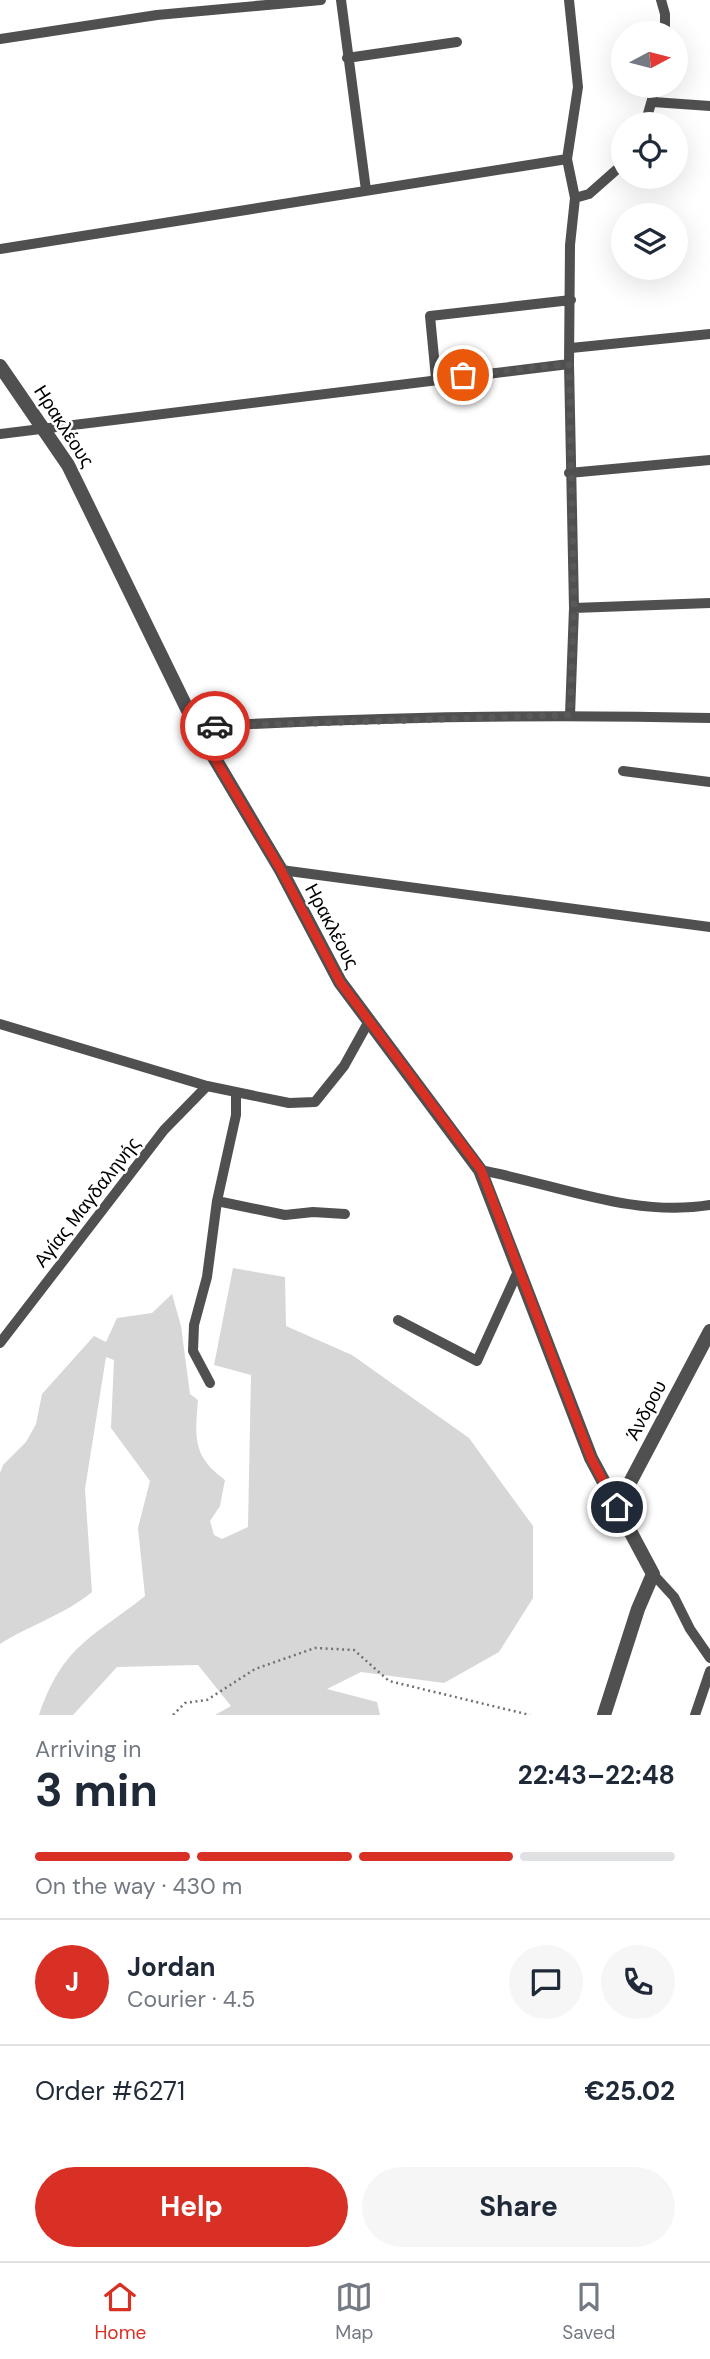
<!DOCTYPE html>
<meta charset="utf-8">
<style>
:root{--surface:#fff;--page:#f6f6f7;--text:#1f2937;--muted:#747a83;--line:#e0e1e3;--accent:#d93025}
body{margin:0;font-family:"DM Sans",sans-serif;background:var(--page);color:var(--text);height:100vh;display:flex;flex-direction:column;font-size:26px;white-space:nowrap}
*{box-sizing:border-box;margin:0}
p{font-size:23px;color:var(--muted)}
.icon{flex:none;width:38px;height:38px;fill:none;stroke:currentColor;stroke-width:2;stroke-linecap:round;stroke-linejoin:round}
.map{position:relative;height:1715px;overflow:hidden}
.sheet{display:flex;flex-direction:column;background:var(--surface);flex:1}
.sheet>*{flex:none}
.needle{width:46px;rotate:83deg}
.buttons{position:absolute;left:611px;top:21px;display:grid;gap:14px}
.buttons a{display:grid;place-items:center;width:77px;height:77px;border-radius:50%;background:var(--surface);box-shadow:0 7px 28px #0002;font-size:35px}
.pin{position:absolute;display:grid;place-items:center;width:60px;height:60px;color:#fff;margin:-30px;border:4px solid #fff;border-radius:50%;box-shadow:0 2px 7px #0007}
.courier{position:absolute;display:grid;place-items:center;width:70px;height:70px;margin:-35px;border:5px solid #d93025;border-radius:50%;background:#fff;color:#222;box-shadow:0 2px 9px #0007}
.headline em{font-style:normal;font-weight:700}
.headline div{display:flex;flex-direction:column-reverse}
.headline{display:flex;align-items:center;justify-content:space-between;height:119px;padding:0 35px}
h1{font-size:46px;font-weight:700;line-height:52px}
.bar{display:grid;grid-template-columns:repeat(4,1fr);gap:10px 7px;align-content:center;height:84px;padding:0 35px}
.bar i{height:9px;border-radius:5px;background:var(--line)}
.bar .active{background:var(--accent)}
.bar p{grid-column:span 4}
.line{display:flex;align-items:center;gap:18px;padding:0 35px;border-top:2px solid var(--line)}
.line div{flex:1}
.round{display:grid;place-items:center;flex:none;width:74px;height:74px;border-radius:37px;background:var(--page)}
.action{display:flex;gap:14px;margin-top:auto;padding:14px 35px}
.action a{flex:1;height:80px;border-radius:42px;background:var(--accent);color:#fff;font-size:28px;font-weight:700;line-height:80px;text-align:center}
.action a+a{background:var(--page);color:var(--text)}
.tabs{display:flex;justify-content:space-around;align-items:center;height:98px;border-top:2px solid var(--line);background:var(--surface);font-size:19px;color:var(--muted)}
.tabs a{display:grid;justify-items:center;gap:4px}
.tabs .active{color:var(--accent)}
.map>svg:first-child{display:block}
</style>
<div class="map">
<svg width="710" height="1715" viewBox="0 0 710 1715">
<rect width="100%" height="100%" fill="#fff"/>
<path fill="#d7d7d7" d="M233 1268 285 1277 286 1326 352 1355 469 1438 533 1526V1598L499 1652 444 1683 361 1672 327 1689 377 1702 380 1715H215L231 1706 198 1665 117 1667 73 1715H39C63 1645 91 1639 145 1596L138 1528 150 1481 111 1428 114 1360 106 1357 85 1489 92 1592C64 1615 30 1625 0 1644V1473L3 1465 26 1442 36 1424 42 1394 94 1336 106 1342 117 1318 152 1313 172 1294 181 1326 190 1394 198 1400C195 1437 192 1456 225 1480L220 1506 210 1521 214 1535 222 1539 248 1527 251 1375 214 1365Z"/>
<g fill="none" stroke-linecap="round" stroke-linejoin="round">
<path stroke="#727272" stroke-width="2.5" stroke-dasharray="2 3.5" stroke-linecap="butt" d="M173 1715 185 1703 207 1700 255 1669 315 1648 354 1650 389 1681 530 1715"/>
<path stroke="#505050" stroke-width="10" d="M341 0 366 190
M661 0 665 14V33
M0 39 157 15 321 0
M347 58 457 42
M653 102 710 106
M645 124 656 86
M567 159 578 87 569 0
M575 198 589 194 623 164
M0 249 567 159 575 198 570 245 569 364 574 608 570 715
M571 348 710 334
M436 378 430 316 571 300
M0 434 569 364
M569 473 710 460
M574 608 710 603
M196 727C367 717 538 714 710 718
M623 771 710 782
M281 870 710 927
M0 1024 207 1086 289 1103 315 1102 344 1066 369 1021
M480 1170C556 1184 633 1218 710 1205
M217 1201 285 1215 313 1212 345 1214
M398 1320 477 1361 519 1269
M0 1343 164 1130 207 1086
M210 1383 193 1351 194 1325 207 1277 217 1201 236 1115V1093
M653 1574 674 1597 690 1629 710 1658
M695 1715 710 1671"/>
<path stroke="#505050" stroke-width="14" d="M0 366 68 465 196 727 281 870 340 982 480 1170 591 1458 653 1574 638 1609 604 1715
M617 1507 710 1331"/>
</g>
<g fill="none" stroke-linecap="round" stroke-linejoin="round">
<path stroke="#595959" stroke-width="7" stroke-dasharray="0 12.6" d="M215 726 570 715 574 608 569 364 463 375"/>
<path stroke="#d93025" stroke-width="9" d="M215 726 196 727 281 870 340 982 481 1170 591 1458 617 1507"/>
</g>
<g text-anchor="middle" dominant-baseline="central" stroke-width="5" stroke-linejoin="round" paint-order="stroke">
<g font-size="19" fill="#000" stroke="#fff">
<text transform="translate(64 426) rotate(57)">Ηρακλέους</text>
<text transform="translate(332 926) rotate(62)">Ηρακλέους</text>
<text transform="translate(87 1202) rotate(-52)">Αγίας Μαγδαληνής</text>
<text transform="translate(646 1410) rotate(-62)">Άνδρου</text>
</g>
</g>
</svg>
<div class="buttons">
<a><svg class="needle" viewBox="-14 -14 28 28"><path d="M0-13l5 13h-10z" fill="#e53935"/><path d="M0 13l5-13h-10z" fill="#747a83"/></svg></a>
<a><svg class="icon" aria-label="locate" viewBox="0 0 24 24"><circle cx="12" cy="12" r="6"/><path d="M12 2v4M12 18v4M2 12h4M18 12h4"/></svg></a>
<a><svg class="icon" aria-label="layers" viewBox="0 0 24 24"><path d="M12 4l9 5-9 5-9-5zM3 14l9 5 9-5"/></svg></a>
</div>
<div class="pin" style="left:463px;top:375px;background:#ea580c"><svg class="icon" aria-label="bag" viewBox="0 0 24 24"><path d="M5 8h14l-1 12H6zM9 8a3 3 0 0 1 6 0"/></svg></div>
<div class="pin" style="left:617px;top:1507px;background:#1f2937"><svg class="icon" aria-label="home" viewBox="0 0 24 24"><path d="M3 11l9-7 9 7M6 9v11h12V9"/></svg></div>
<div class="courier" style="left:215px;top:726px"><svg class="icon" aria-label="car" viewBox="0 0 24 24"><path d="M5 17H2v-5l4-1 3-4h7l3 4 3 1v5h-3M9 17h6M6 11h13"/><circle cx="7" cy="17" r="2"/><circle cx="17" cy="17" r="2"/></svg></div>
</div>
<section class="sheet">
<div class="headline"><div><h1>3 min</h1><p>Arriving in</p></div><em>22:43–22:48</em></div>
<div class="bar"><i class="active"></i><i class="active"></i><i class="active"></i><i></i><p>On the way · 430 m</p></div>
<div class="line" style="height:126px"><b class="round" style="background:var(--accent);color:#fff">J</b><div><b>Jordan</b><p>Courier · 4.5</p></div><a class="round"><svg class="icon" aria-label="chat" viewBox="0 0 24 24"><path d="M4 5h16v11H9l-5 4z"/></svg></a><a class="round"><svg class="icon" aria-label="phone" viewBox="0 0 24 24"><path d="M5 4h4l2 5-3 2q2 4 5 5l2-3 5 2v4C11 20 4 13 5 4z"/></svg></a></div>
<div class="line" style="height:91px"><div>Order #6271</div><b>€25.02</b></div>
<div class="action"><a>Help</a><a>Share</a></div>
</section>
<nav class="tabs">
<a class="active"><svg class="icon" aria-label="home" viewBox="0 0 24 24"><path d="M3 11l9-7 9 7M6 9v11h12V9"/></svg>Home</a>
<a><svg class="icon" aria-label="map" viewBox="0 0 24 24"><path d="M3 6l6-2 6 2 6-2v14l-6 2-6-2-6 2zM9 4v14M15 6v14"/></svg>Map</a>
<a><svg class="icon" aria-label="saved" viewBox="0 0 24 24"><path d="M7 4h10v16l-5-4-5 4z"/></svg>Saved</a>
</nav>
